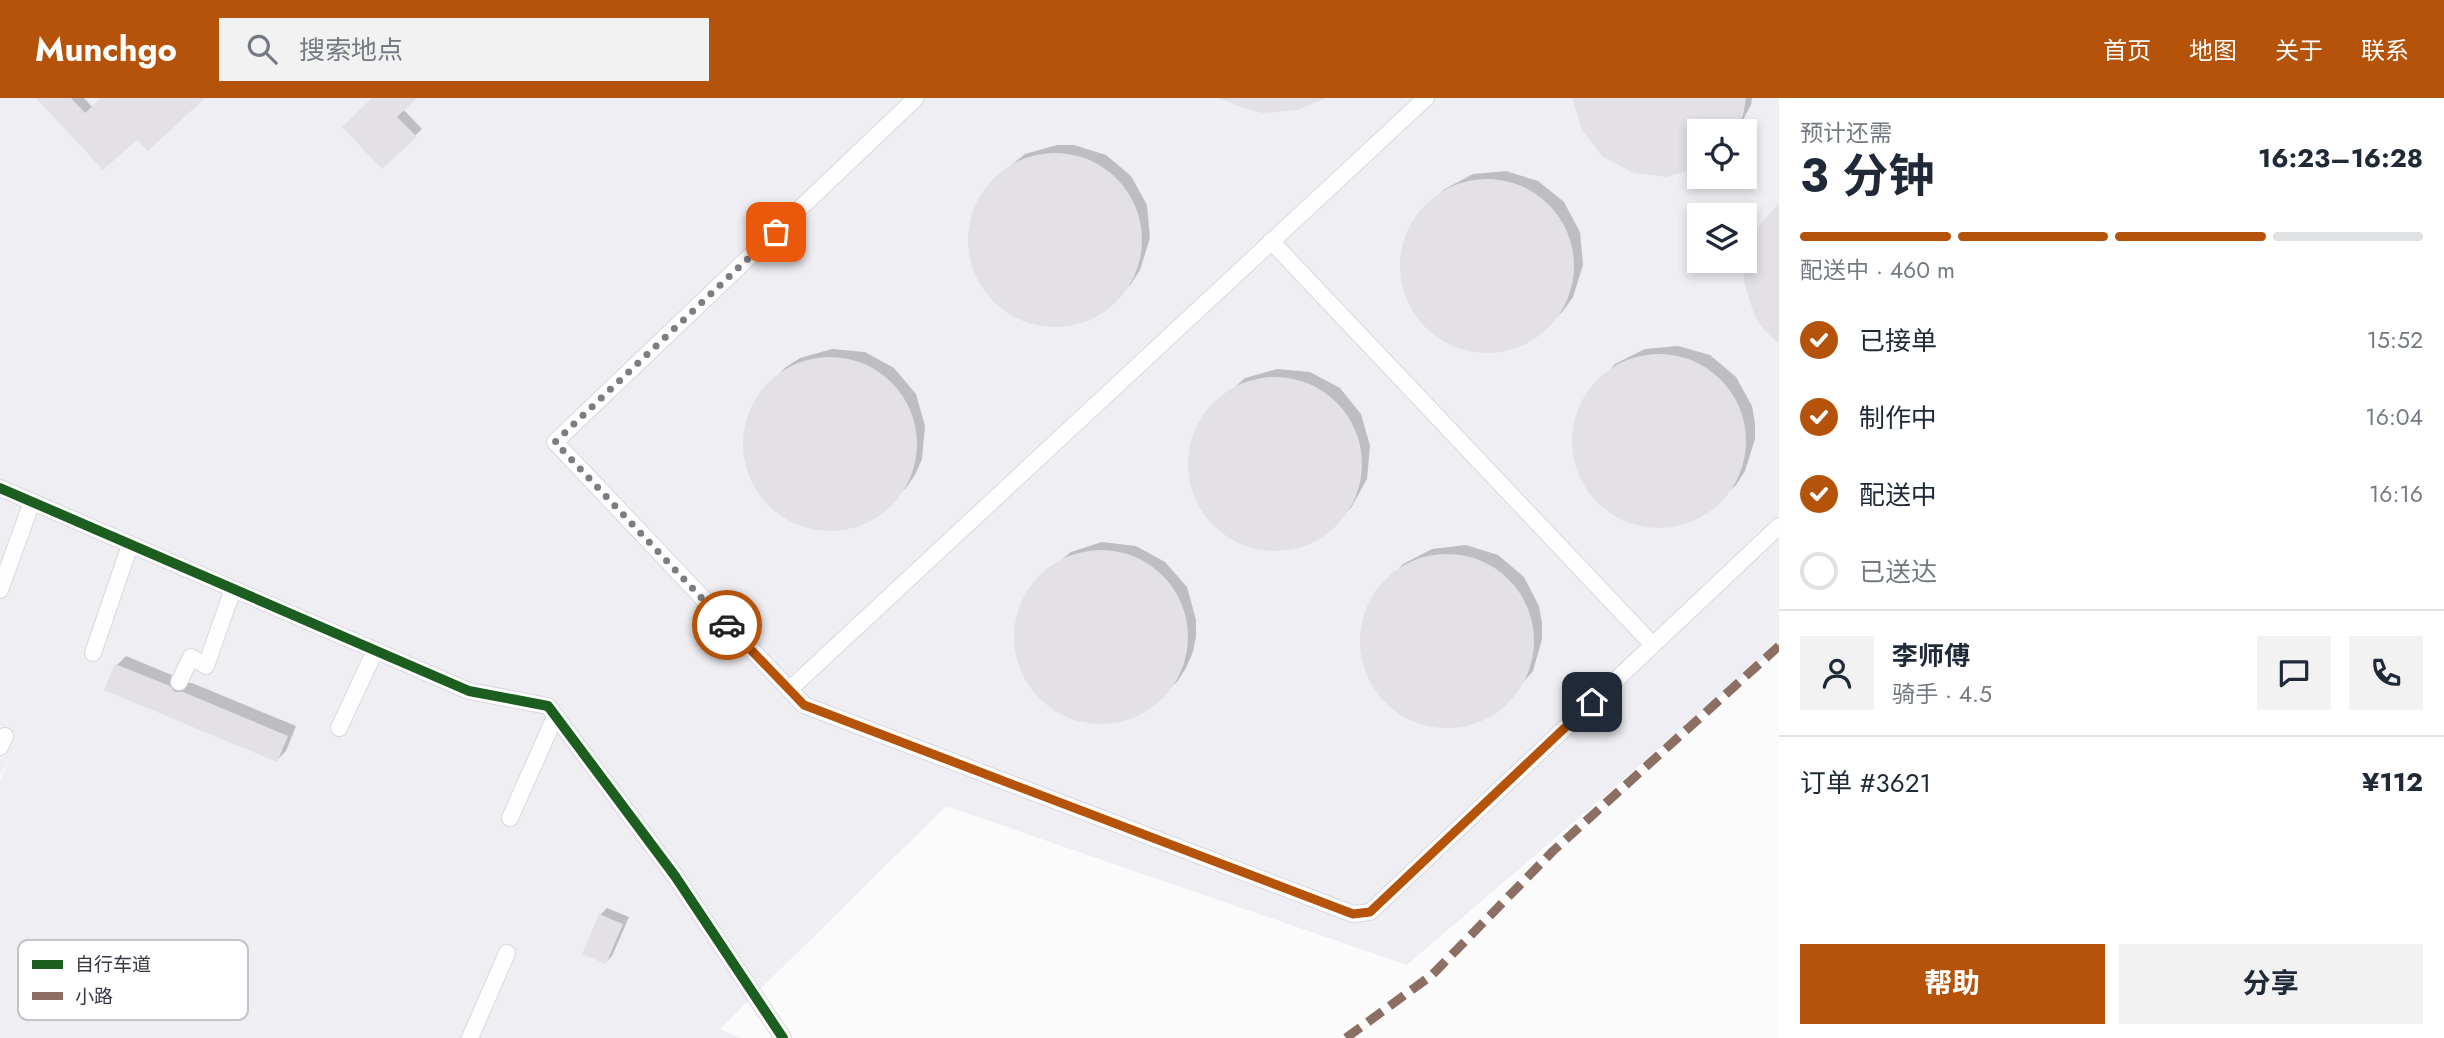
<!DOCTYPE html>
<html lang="zh">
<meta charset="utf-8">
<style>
:root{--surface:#fff;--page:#f2f2f3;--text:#1f2937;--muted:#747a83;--line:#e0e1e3;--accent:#b45309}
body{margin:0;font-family:Jost,"Noto Sans SC",sans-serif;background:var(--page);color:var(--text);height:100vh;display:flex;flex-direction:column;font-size:26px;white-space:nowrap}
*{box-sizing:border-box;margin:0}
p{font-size:23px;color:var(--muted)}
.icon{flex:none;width:38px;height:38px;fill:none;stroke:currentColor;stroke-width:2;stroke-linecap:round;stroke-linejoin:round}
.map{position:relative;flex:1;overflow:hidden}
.drawer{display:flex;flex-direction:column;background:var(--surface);width:665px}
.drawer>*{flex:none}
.buttons{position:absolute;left:1687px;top:21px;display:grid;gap:14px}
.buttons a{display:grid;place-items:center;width:70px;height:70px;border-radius:0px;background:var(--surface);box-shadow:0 4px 10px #0003;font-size:35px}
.pin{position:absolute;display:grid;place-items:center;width:60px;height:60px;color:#fff;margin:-30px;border-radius:14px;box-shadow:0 4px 10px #0006}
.courier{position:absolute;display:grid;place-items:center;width:70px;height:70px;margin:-35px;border:5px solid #b45309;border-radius:50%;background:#fff;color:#222;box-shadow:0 2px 9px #0007}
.summary em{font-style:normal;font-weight:700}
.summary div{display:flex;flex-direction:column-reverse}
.summary{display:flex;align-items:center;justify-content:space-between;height:119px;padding:0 21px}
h1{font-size:46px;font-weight:700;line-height:52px}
.bar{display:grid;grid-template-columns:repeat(4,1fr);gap:10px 7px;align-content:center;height:84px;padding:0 21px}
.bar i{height:9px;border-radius:5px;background:var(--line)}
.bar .selected{background:var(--accent)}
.bar p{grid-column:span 4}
.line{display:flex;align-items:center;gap:18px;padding:0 21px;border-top:2px solid var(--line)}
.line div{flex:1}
.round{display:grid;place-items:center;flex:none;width:74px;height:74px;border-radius:0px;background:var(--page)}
ol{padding:0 21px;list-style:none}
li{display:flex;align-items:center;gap:21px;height:77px}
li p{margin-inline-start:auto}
li .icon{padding:7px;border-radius:50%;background:var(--accent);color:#fff;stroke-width:4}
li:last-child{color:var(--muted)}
li i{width:38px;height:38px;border:4px solid var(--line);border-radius:50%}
.action{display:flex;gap:14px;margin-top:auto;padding:14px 21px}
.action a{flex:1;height:80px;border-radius:0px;background:var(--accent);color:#fff;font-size:28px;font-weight:700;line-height:80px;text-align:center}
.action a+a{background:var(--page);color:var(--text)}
header{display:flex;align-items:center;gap:42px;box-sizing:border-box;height:98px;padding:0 35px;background:var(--accent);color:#fff}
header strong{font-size:33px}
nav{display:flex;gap:38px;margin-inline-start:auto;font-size:24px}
.search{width:490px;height:63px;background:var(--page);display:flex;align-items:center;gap:18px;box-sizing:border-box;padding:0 24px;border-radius:0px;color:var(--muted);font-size:26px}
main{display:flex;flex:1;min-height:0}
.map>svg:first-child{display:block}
</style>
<header>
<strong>Munchgo</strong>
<div class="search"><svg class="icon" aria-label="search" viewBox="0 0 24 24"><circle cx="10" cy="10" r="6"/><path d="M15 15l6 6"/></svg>搜索地点</div>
<nav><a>首页</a><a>地图</a><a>关于</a><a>联系</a></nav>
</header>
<main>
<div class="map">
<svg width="1779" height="940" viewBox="0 0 1779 940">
<rect width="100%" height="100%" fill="#fbfbfb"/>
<path fill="#eeeef3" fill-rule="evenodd" d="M0 0H1779V548L1407 867 946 708 720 931 741 940H0V682L10 660 0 678ZM1699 33H1745V79H1699ZM1699 117H1745V163H1699Z"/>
<path fill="#0003" d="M39 0H84L93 10 103 0H203L137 39Z
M374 0H414L403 11 422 31 382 69Z
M1574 0H1752L1751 7 1737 33H1699V67L1667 77Z
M1057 47H1074L1106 57 1131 78 1147 107 1150 140 1140 172 1131 186 1109 208 1079 224 1046 227 1014 217 988 196 973 166 969 150V133L979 101 999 77 1025 56Z
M1506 73 1538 83 1564 104 1580 134 1583 167 1573 199 1563 213 1541 235 1512 250 1478 253 1446 243 1421 222 1405 193 1402 160 1412 128 1443 92 1473 76Z
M1678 248 1710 257 1736 279 1752 308 1755 325V341L1745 373 1736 387 1713 409 1684 425 1651 428 1619 418 1593 397 1577 367 1574 334 1584 302 1615 266 1645 251Z
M832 251 865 254 894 270 916 296 925 328 922 361 915 377 906 390 870 422 838 431 804 428 775 412 754 386 744 354 748 321 764 291 786 269 800 260Z
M1277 271 1310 274 1340 290 1361 316 1370 348 1367 381 1351 410 1315 442 1283 451 1249 448 1220 432 1199 406 1189 374V357L1193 341 1199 325 1209 312 1245 280Z
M1102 444 1136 448 1165 464 1187 489 1196 522V538L1193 554 1186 570 1177 584 1141 615 1109 625 1075 621 1046 605 1025 579 1015 547 1019 514 1034 485 1071 454Z
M1466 447 1498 457 1524 479 1539 508 1542 525V541L1533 573 1501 609 1471 624 1455 628H1438L1406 618 1380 596 1365 567 1361 534 1371 502 1403 466 1432 451Z
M126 558 179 580 185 585H192L296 628 286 653 277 662 107 591 117 567Z
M607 810 629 819 612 858 606 864 600 817Z"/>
<path fill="#e3e1e6" d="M36 0H71L85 15 101 0H205L148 53 137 42 103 72Z
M372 0H417L397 19 417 39 382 71 342 29Z
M1219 0H1324V1L1297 12 1263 15 1246 11Z
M1572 0H1746L1743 17 1736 33H1699V69L1667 79 1634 75 1603 59 1582 32Z
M968 142a87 87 0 1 1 174 0a87 87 0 1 1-174 0Z
M1400 168a87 87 0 1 1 174 0a87 87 0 1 1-174 0Z
M1779 105V246L1763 231 1754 216 1744 184V167L1754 134Z
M1572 343a87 87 0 1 1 174 0a87 87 0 1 1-174 0Z
M743 346a87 87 0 1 1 174 0a87 87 0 1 1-174 0Z
M1188 366a87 87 0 1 1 174 0a87 87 0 1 1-174 0Z
M1014 539a87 87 0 1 1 174 0a87 87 0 1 1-174 0Z
M1360 543a87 87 0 1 1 174 0a87 87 0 1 1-174 0Z
M115 566 170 588 175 594H183L288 638 277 664 104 592Z
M599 816 623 826 606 866 582 856Z"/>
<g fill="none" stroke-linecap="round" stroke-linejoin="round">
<g stroke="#d8d8de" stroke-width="18">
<path id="minor" d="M916 0 555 344 804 607 1353 816 1370 814 1779 428
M1271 143 1653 547
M0 390 469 593 548 608 675 778 783 940
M0 492 32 404
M93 555 130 447
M179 584 191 559 206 568 233 491
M789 592 1426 0
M339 630 375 553
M0 649 5 638
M510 720 555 619
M470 940 507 855"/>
</g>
<use href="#minor" stroke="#fefefe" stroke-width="16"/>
<path stroke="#8d6e63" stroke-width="9" stroke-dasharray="18 9" stroke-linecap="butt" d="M1346 940 1432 877 1553 753 1779 548"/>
<g stroke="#fff" stroke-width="15">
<path id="cycleway" d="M0 390 469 593 548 608 675 778 783 940"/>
</g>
<use href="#cycleway" stroke="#1b5e20" stroke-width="10"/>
</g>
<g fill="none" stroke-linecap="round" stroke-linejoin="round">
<path stroke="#7d7c83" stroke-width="7" stroke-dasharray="0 12.6" d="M727 527 555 344 776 134"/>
<path stroke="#b45309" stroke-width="9" d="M727 527 804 607 1353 816 1370 814 1592 604"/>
</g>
<rect x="18" y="842" width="230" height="80" rx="10" fill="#fff" stroke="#c4c3c7" stroke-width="2"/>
<rect x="32" y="862" width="31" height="9" fill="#1b5e20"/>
<rect x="32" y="894" width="31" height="8" fill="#8d6e63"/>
<g font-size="19" fill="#393743">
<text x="75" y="873">自行车道</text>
<text x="75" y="905">小路</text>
</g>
</svg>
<div class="buttons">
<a><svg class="icon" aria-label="locate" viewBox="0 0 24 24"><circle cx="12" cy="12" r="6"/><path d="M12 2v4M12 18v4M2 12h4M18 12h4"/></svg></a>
<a><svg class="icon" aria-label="layers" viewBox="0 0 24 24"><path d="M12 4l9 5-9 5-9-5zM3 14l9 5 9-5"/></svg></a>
</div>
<div class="pin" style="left:776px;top:134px;background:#ea580c"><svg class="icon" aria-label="bag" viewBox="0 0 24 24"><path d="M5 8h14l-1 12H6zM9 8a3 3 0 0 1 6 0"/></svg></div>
<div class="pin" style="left:1592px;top:604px;background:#1f2937"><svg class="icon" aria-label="home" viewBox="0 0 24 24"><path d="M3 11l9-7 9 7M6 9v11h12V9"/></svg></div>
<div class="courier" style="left:727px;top:527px"><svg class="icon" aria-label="car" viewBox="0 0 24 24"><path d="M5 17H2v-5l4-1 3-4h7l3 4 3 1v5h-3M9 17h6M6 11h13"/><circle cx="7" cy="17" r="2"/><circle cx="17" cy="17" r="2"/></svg></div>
</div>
<section class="drawer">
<div class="summary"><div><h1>3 分钟</h1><p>预计还需</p></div><em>16:23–16:28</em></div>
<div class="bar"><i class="selected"></i><i class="selected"></i><i class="selected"></i><i></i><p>配送中 · 460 m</p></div>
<ol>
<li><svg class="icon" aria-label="check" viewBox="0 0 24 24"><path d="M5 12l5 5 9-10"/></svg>已接单<p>15:52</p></li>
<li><svg class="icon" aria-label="check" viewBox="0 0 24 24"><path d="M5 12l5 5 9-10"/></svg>制作中<p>16:04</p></li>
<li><svg class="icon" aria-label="check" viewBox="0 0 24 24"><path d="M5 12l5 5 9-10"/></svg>配送中<p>16:16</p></li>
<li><i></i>已送达</li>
</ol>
<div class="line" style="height:126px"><a class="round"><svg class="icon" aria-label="person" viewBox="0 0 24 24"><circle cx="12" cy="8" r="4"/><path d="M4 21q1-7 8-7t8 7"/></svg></a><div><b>李师傅</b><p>骑手 · 4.5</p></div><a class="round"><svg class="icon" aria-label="chat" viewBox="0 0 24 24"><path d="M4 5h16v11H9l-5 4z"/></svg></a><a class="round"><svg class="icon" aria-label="phone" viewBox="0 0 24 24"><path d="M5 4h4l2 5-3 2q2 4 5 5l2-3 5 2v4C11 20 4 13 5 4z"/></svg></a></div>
<div class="line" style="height:91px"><div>订单 #3621</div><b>¥112</b></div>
<div class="action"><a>帮助</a><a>分享</a></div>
</section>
</main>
